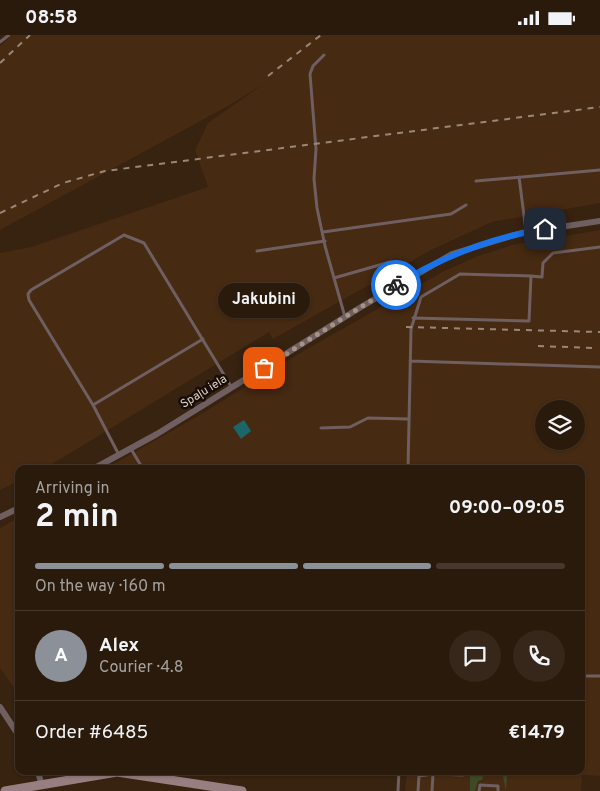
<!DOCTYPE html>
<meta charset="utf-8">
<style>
:root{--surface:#2a1a0c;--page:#36271a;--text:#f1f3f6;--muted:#a5a19d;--line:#46382d;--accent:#8c9099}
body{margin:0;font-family:Overpass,sans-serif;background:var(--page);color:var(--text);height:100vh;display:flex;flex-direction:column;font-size:19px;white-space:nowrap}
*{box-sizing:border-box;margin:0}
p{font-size:16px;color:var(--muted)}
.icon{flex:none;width:28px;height:28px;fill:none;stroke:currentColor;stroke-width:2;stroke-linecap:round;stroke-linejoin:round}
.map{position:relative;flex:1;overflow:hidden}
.panel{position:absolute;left:15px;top:430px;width:570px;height:310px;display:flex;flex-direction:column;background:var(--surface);border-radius:10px;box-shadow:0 1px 4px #0004,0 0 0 1px var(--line)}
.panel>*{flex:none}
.fabs{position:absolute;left:535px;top:365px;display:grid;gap:10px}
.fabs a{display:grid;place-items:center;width:50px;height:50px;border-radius:50%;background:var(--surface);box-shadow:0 1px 4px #0004,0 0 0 1px var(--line);font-size:25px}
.pin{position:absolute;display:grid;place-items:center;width:42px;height:42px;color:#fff;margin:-21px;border-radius:10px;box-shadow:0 2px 8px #0006}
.courier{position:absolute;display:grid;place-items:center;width:50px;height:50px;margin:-25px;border:4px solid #1a73e8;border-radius:50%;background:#fff;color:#222;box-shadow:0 1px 6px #0007}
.bubble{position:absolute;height:35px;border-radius:18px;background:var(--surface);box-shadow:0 1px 4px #0004,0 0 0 1px var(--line);font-size:16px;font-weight:700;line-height:35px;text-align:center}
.headline em{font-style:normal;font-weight:700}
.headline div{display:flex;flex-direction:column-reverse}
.headline{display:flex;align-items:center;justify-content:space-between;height:85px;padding:0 20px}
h1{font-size:32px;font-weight:700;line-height:38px}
.bar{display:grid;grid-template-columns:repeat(4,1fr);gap:8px 5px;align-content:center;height:60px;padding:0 20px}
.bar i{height:6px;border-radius:4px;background:var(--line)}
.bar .selected{background:var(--accent)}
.bar p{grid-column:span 4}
.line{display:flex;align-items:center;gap:12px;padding:0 20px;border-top:1px solid var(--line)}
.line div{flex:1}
.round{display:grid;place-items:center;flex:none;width:52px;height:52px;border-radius:26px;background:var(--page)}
.status{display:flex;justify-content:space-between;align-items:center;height:35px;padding:0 25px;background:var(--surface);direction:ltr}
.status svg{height:14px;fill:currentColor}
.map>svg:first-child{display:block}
</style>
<div class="status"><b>08:58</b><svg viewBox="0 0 49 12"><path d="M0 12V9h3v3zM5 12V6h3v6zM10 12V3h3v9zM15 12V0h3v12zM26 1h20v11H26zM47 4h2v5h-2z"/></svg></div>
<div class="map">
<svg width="600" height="756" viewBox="0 0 600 756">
<rect width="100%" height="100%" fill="#382210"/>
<path fill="#462a12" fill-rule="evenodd" d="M12 0H600V168L492 187 433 214 273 304 269 297 44 434H19V446L0 455V218L31 212 208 152 195 115 208 88 262 50 228 71 0 195V11Z
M600 195V741L582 740 581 756H405L407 736H581V434H105L203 378 293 322 444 236 478 221 512 210ZM544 374H576V406H544Z
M19 482V660L0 633V493Z"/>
<path fill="#3e4a26" d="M470 738 507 740 506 756 503 741H483L482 745 478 746 475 756H470Z"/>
<path fill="#1c666a" d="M244 385 251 396 241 404 233 392Z"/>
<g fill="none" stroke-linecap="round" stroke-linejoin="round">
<path stroke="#6f5f61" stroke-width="3" d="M0 7 9 0
M324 20 313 31 310 39 316 114 314 144 317 173 325 211 345 282
M519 142 526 196
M476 146 600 135
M323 197 451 179 466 170
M257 216 325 206
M334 243 390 227
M413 283 529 286 531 241 542 242 543 228 553 218 600 212
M410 326 600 332
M93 370 203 304
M321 393 350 392 368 383 409 384
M131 414 143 434
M119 420 93 370 29 265 28 259 31 255 124 200 144 208 232 353
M408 434 411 294 421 262 460 239 531 241
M581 641H600
M398 756 399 736
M418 756 419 741 433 739
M432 756 433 739 463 740
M479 756 480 750 498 751V756"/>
<path stroke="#6f5f61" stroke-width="6" d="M93 434 157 399 361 272 452 219 521 198 600 186
M0 482 19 473
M0 672 19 701
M38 736 41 748"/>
<path stroke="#977e81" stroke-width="9" d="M5 756 117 737 242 756"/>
<path stroke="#99887a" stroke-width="2" stroke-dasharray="6 6" stroke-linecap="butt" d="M0 28 30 0
M268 41 321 0
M0 178 63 148 105 136 600 72
M406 292 600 297
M538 311 594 313"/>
</g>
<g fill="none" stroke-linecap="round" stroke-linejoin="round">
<path stroke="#a59486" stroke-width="5" stroke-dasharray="0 9" d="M264 333 396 250"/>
<path stroke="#1a73e8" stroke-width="6" d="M396 250C442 222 492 202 545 194"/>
</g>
<g text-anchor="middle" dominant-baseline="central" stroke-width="5" stroke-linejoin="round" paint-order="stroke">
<g font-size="12" fill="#dfd1c5" stroke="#180e07">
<text transform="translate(204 357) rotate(-32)">Spaļu iela</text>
</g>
</g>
</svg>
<div class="fabs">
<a><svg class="icon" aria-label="layers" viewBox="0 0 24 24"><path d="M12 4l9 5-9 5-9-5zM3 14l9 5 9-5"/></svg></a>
</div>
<div class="pin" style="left:264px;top:333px;background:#ea580c"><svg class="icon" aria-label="bag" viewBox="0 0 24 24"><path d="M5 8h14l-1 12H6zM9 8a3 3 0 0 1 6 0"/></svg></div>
<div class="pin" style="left:545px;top:194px;background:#1f2937"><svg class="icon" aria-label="home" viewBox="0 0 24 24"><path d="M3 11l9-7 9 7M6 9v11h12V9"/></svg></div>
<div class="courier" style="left:396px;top:250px"><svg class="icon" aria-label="bike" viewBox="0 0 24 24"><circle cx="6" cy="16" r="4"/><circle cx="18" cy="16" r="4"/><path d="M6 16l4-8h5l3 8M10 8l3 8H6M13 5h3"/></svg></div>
<div class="bubble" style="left:218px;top:248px;width:92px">Jakubini</div>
<section class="panel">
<div class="headline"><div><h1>2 min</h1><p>Arriving in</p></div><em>09:00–09:05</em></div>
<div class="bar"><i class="selected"></i><i class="selected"></i><i class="selected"></i><i></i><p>On the way · 160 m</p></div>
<div class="line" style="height:90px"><b class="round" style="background:var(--accent);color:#fff">A</b><div><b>Alex</b><p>Courier · 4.8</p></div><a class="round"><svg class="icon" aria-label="chat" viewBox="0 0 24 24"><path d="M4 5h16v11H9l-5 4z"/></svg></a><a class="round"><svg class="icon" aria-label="phone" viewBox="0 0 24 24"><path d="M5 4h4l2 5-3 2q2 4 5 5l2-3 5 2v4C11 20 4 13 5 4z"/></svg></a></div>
<div class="line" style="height:65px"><div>Order #6485</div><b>€14.79</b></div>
</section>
</div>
